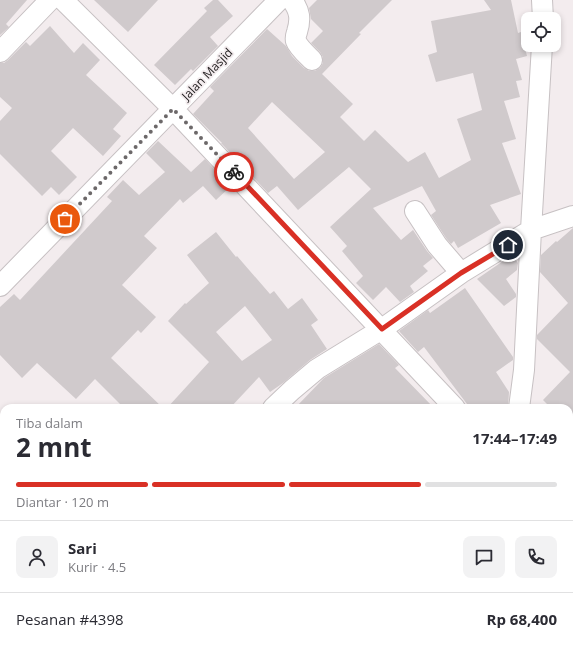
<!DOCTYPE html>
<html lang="id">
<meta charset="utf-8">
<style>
:root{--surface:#fff;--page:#f2f2f3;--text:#2b2b33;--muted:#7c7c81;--line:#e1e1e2;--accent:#d93025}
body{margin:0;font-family:"Open Sans",sans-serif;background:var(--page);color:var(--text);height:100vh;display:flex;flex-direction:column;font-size:15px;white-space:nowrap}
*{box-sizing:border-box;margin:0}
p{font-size:13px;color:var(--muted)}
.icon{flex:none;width:22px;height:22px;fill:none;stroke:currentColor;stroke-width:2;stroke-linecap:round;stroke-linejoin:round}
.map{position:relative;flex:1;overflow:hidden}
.drawer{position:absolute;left:0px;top:404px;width:573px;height:248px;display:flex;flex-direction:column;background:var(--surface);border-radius:12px 12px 0 0;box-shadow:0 2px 6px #0003}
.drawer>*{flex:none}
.controls{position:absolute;left:521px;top:12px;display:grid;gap:8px}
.controls a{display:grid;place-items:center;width:40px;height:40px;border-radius:8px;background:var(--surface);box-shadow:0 2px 6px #0003;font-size:20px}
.pin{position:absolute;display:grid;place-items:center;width:34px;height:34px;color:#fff;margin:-17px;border:2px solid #fff;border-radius:50%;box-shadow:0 1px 4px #0007}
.courier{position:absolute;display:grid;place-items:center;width:40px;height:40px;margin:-20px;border:3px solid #d93025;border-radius:50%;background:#fff;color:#222;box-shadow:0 1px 5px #0007}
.overview em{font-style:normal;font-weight:700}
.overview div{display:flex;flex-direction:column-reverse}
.overview{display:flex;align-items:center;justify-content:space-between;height:68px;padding:0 16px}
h1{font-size:26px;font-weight:700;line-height:30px}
.bar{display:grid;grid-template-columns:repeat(4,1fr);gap:6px 4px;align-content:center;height:48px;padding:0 16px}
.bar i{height:5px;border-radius:3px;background:var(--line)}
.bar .active{background:var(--accent)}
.bar p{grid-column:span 4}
.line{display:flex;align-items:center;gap:10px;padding:0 16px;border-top:1px solid var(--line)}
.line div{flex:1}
.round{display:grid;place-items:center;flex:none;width:42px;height:42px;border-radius:8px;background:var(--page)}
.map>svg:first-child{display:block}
</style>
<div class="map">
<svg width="573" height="652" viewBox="0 0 573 652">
<rect width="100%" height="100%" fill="#f3ecee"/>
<path fill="#d0cacc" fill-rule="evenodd" d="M0 0H27L6 24 9 27 0 35Z
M94 0H158L128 32Z
M213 0H218L233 16 210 37 218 46 193 71 191 69 175 85 154 65 207 11 204 8Z
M317 0H392L359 33 361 34 322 74 353 104 340 117 364 141 375 130 408 162 425 152 439 178 471 160 457 119 482 110 473 73 436 82 428 55 437 52 431 21 491 10 484 0H511L518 33 521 32 527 56 516 59 522 80 516 81 520 97 504 101 516 139 502 143 521 194 490 205 501 223 458 248 454 241 451 244 446 238 431 215 436 211 422 186 373 208 401 240 413 230 427 251 433 258 423 266 428 271 410 286 414 292 400 302 386 287 373 300 356 283 363 276 342 251 347 246 330 227 371 189 349 167 298 210 277 186 268 193 221 143H222L193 114 214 91 210 87 267 29 286 46 292 56 304 68 309 71H315L320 68 323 63V57L320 52 311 43 323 31 311 19 309 8ZM272 102 325 152 294 179 248 128Z
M50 26 74 53 83 43 100 60 86 75 127 113 113 129 121 136 103 156 73 128 51 151 77 177 59 195 51 187 42 196 0 154V121L12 108 0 97V63H4L8 60 26 42 30 46Z
M158 141 191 172 205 159 230 187 216 200 203 186 183 203 180 199 144 236 157 248 122 285 156 317 141 333 138 330 111 358 163 408H124L95 379 76 399 37 363 22 378 0 355V307L14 294 20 300 112 201 107 197 123 180 139 195 165 172 146 153Z
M573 228V427L569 423V408H551L543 400 570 372 537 339V335L568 303 540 272 541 255 556 241 557 242Z
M216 232 236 257 237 256 270 294 274 291 288 309 302 298 318 320 311 325 327 349 310 360 283 383 270 392 259 377 230 408H167L209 362 168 321 185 303 186 304 209 283 187 255ZM245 306 272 340 242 361 216 332Z
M512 255 518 263 517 270 506 279 516 294V297L504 306 477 279Z
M465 288 513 357V360L496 372 509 392 508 408H470L424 347 418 352 399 331 428 310 430 313Z
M379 344 399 365 395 368 434 408H295L324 378Z"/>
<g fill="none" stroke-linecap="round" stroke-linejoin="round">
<g stroke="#c7c1c3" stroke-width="22">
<path id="minor" d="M63 0 173 109 455 408
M292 0C300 11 301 19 297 32 296 35 295 38 296 41 298 47 308 56 312 60
M542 0 543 19
M0 52 50 0
M415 211 437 245 461 273
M0 286 279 0
M273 408 292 390 317 369 382 329 461 273 531 230 573 216
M519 408 524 370 531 230 542 45
M569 506 573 502
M569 527 573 533
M0 581 4 585
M68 648 73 652
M27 652 30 648
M412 652 416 648
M507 652V648"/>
</g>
<use href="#minor" stroke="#fff" stroke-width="20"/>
</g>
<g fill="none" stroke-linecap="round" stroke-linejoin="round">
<path stroke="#6c6869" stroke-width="4" stroke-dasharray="0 7.2" d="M65 219 173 109 234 172"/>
<path stroke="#d93025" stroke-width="5" d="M234 172 382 329 461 273 508 245"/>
</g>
<g text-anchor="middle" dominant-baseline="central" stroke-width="3.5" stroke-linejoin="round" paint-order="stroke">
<g font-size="12" fill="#242122" stroke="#f3ecee">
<text transform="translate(207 74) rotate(-46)">Jalan Masjid</text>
</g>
</g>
</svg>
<div class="controls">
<a><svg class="icon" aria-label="locate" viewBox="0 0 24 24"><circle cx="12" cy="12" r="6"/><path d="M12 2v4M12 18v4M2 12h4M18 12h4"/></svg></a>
</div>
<div class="pin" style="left:65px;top:219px;background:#ea580c"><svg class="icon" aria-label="bag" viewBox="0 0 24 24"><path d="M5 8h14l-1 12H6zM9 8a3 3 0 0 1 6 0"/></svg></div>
<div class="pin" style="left:508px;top:245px;background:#1f2937"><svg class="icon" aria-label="home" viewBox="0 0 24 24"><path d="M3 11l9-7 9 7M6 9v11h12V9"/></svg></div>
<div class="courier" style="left:234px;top:172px"><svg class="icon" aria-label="bike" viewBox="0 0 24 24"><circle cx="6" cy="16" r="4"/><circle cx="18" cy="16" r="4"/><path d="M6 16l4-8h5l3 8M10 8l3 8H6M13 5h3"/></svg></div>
<section class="drawer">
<div class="overview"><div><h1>2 mnt</h1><p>Tiba dalam</p></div><em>17:44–17:49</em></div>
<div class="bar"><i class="active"></i><i class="active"></i><i class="active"></i><i></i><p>Diantar · 120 m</p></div>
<div class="line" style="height:72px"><a class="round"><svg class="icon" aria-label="person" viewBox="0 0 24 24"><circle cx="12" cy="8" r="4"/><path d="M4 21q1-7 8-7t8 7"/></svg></a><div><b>Sari</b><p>Kurir · 4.5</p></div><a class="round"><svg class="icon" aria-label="chat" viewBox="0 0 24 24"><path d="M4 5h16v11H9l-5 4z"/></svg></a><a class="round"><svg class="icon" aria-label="phone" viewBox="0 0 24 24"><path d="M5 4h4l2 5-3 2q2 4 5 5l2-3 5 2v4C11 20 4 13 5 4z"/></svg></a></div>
<div class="line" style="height:52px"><div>Pesanan #4398</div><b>Rp 68,400</b></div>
</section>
</div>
